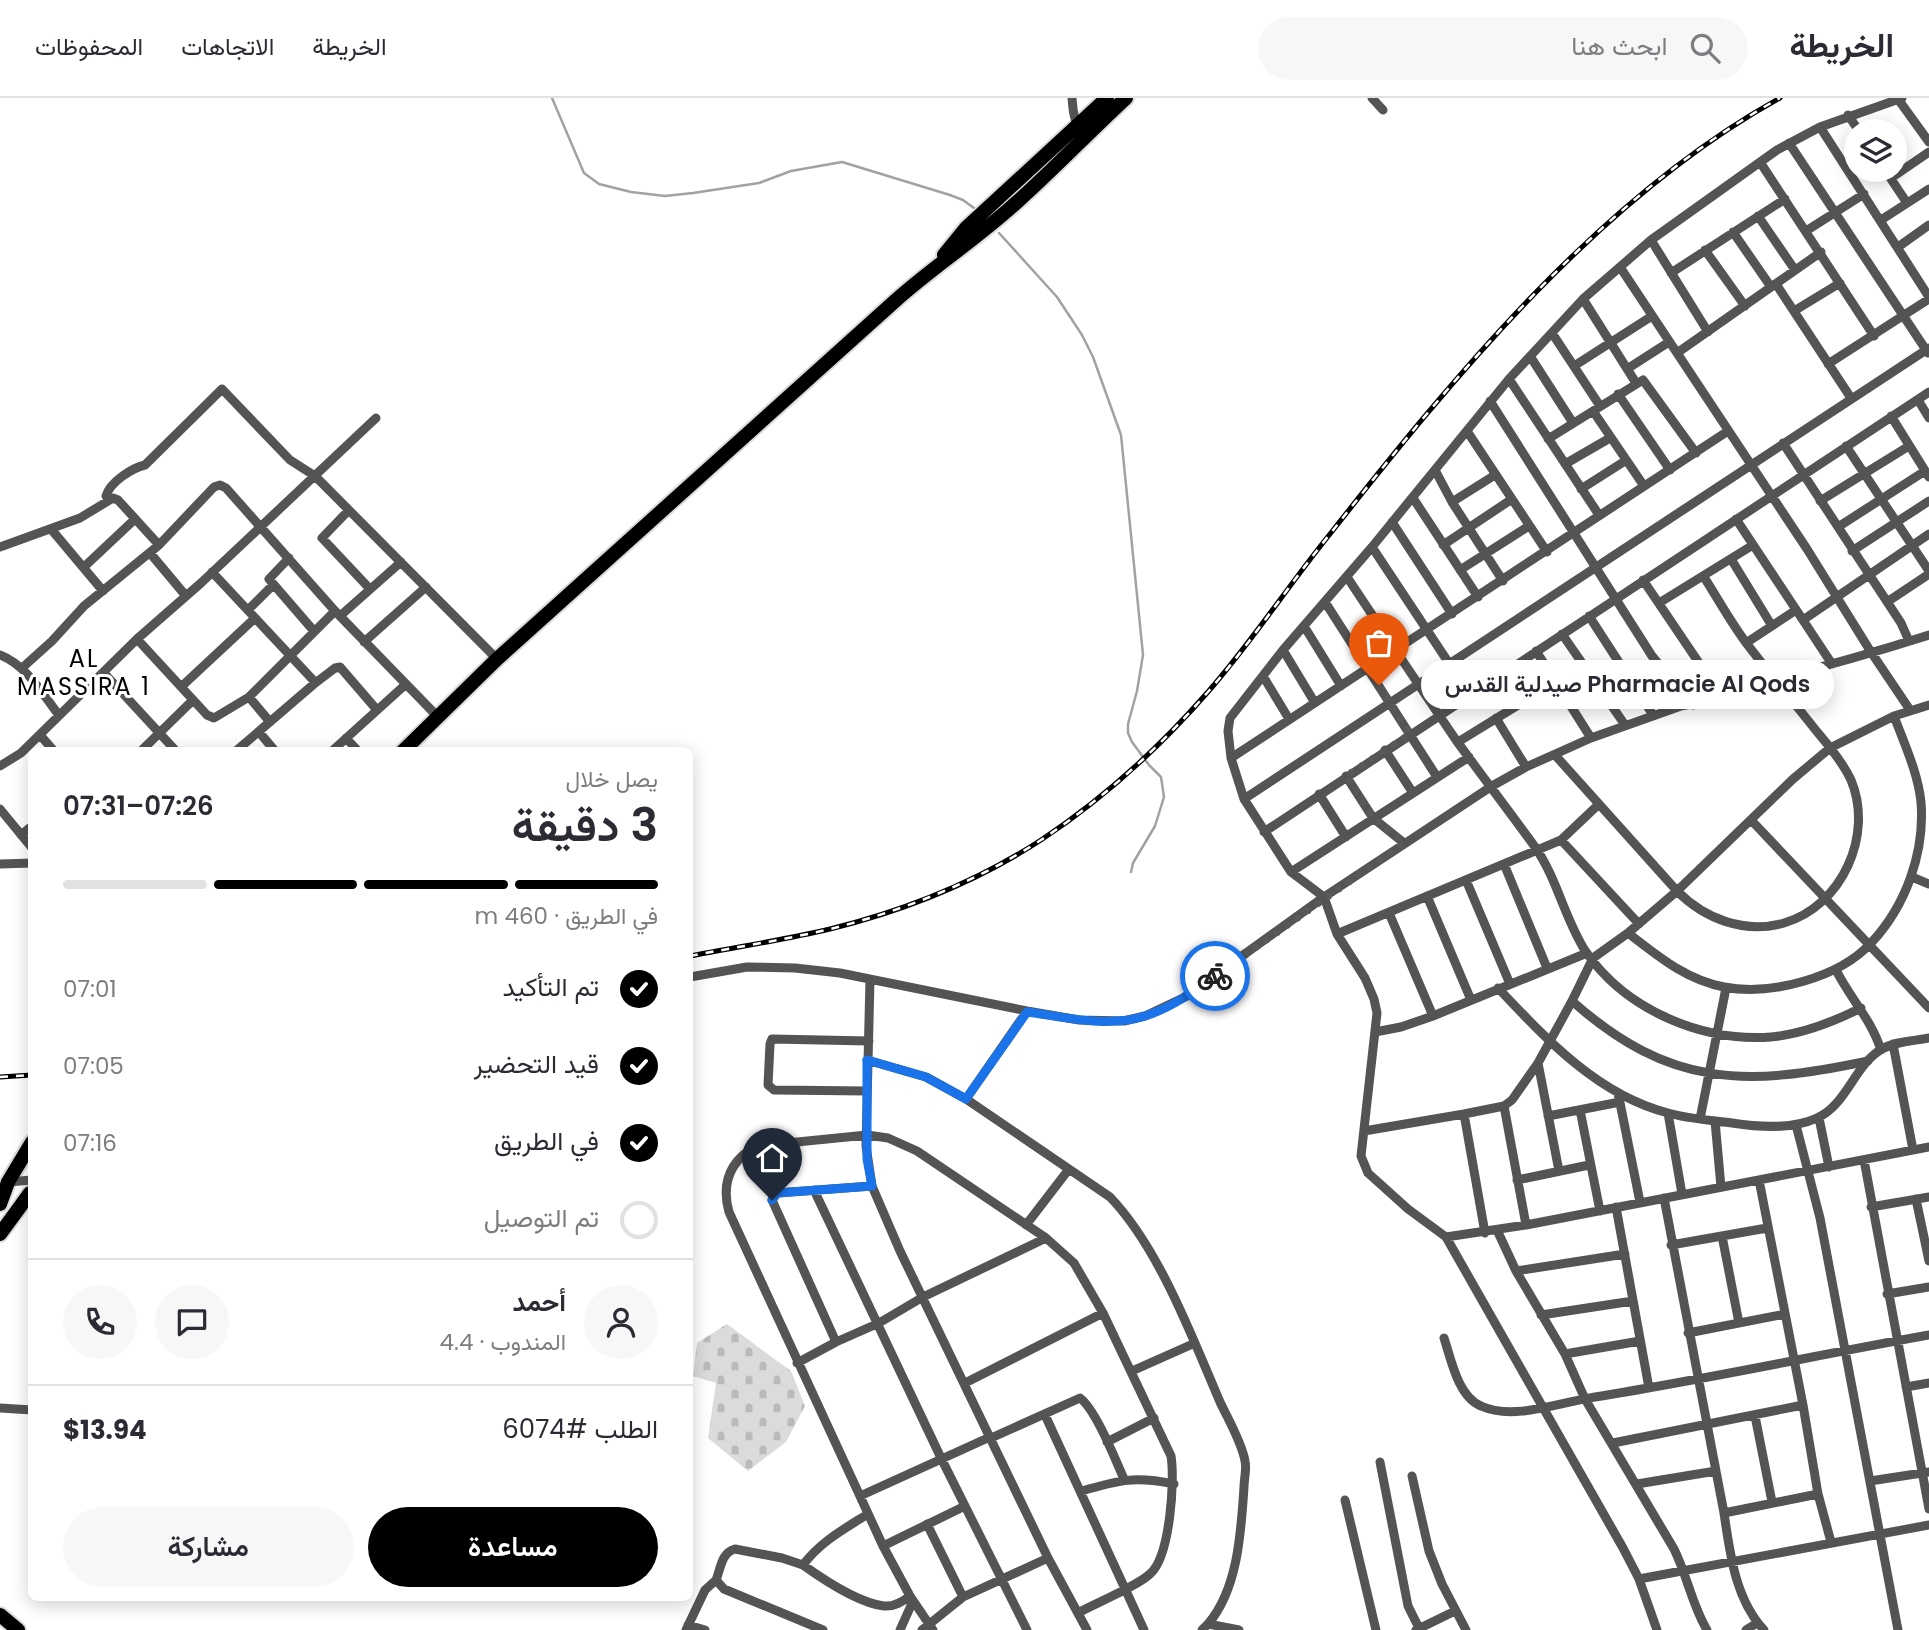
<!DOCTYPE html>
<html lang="ar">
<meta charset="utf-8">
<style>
:root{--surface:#fff;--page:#f7f7f7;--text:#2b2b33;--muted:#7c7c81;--line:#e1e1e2;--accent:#000}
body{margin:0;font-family:Poppins,Vazirmatn,sans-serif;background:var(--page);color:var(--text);direction:rtl;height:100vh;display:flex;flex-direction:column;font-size:26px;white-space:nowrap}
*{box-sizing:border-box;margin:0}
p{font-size:23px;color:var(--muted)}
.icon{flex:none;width:38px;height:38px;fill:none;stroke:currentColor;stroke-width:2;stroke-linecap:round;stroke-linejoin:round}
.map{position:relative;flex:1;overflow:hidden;direction:ltr}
.drawer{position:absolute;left:28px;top:649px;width:665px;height:854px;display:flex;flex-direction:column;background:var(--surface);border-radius:10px;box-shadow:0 4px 18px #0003;direction:rtl}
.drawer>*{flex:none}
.controls{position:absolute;left:1844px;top:21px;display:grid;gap:14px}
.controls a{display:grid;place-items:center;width:63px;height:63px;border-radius:50%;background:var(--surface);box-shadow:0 4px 18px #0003;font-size:35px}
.pin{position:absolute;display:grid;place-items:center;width:60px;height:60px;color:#fff;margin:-72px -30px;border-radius:50% 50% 50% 0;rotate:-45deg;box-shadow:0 0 7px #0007}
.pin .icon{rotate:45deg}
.courier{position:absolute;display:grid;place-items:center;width:70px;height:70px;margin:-35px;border:5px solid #1a73e8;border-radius:50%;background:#fff;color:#222;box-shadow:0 2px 9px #0007}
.bubble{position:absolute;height:49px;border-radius:24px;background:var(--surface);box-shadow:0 4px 18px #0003;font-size:23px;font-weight:600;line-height:49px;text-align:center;direction:rtl}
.summary em{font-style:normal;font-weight:600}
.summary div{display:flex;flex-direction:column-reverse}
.summary{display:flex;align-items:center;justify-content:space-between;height:119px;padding:0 35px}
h1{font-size:46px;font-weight:600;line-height:52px}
.bar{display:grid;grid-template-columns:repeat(4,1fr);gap:10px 7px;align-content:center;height:84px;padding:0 35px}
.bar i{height:9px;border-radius:5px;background:var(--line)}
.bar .current{background:var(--accent)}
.bar p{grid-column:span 4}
.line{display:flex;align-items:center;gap:18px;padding:0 35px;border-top:2px solid var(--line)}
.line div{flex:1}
.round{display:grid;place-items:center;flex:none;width:74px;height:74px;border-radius:37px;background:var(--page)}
ol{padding:0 35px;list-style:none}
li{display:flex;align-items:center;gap:21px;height:77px}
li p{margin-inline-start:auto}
li .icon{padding:7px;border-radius:50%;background:var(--accent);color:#fff;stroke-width:4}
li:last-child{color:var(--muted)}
li i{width:38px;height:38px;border:4px solid var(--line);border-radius:50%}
.button{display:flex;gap:14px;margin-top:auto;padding:14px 35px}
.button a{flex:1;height:80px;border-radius:42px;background:var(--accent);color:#fff;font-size:28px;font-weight:600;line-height:80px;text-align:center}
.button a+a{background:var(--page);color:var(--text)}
header{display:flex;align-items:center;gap:42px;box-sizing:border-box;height:98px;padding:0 35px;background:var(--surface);border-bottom:2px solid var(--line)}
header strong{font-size:33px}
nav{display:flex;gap:38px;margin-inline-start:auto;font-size:24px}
.search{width:490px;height:63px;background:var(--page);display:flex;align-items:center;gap:18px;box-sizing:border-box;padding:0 24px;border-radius:38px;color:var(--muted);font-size:26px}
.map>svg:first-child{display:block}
</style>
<header>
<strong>الخريطة</strong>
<div class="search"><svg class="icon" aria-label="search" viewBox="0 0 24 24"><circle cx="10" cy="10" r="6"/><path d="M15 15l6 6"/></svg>ابحث هنا</div>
<nav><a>الخريطة</a><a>الاتجاهات</a><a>المحفوظات</a></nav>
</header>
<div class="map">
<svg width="1929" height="1532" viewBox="0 0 1929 1532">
<defs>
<pattern id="cemetery-stones" width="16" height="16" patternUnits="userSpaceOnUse" patternTransform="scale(1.75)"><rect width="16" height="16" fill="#dbdbdb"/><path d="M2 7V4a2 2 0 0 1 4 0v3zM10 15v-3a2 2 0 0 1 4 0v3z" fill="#bababa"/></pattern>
</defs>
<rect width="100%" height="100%" fill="#fff"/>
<path fill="url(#cemetery-stones)" d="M727 1226 791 1273 805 1308 786 1344 748 1373 708 1340 716 1285 693 1278 697 1245Z"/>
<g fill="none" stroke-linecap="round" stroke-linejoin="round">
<path stroke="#a2a2a2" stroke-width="2.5" d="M552 0 584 75 599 86 631 94 665 98 693 95 759 85 791 73 842 64 950 97 963 102 978 113
M999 135 1057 199 1082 237 1093 259 1121 337 1143 557 1137 593 1128 626V635L1132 644 1149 667 1161 679 1164 699 1155 728 1133 765 1131 774"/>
<g stroke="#dbdbdb" stroke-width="18">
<path id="primary" d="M0 1517 18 1532"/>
</g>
<g stroke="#dbdbdb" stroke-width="18">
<path id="trunk" d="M944 157 966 130 1107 0
M403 653 497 561 895 203C934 168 978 140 1017 104 1054 71 1089 34 1126 0
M0 1106 8 1084 32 1044
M0 1136 30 1095"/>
</g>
<path stroke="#545454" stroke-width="9" d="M1072 0C1073 10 1073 23 1081 30
M1372 0 1383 12
M1898 1 1929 44
M1848 17 1859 33
M1820 29 1929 199
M1789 45 1928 255
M1760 64 1874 238
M1885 72 1907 105
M1891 80 1929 54
M1758 118 1795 172
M1881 122 1929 91
M1806 133 1864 96
M1733 134 1771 189
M1651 142 1708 234
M1898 149 1929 127
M1705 152 1745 208
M1620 169 1807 451 1871 554 1910 612
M1671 175 1785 101
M1776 186 1851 300
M1583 201 1636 285
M1794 213 1840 185
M1552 235 1600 308
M1677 255 1821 154
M1530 258 1573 325
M1828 266 1929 201
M1574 268 1652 218
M1627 271 1669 244
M1509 281 1599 417
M1618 296 1670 372
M1918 302 1929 320
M1490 303 1652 558 1693 607
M1593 313 1644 388
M1891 318 1929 379
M1467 333 1547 454
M1548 341 1643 282 1696 355
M1783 345 1901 525 1909 543
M1846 348 1929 473
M1565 366 1610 340
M1435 372 1452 404 1503 483
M1581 391 1625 363
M1413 400 1478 499
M109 402 106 398C110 384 132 370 145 367L222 291 290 362 315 378 497 561
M1820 403 1909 348
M1452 404 1495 377
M349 412 322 440 370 491
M1736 421 1832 566
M1392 424 1452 516
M1838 429 1925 373
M51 431 103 493
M1443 447 1512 401
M0 449 80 420 113 400 118 402 159 447
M1372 449 1470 597
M1852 453 1929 403
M150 455 186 498
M289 460 269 481 313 532
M1731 461 1772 528
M84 469 135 421
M1460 472 1529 428
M212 474 314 583V586L236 653
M1347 479C1383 533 1419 588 1456 642 1482 678 1509 713 1535 749 1557 780 1565 822 1586 854 1626 912 1702 944 1771 939 1803 936 1833 924 1861 910
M1643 482 1720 596
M1325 504 1437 679
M1887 504 1929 476
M1659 505 1753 447
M248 512 273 487
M340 518 401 464
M1589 518 1653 617
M1803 522 1929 436
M1304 528 1341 588
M1562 536 1625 627
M137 541 207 617 214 620 249 599 335 513
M364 544 426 489
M1746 545 1796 512
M1283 552 1315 605
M1536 553 1591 640
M0 557C26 567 42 595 58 616
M22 570 52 543 84 508 159 447 214 389 220 387 226 390 335 513 438 619
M104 575 176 653
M1263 578 1289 621
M314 586 335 570 340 569 377 612
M181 589 255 520
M249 599 270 624
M1496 620 1526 669
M259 634 275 653
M40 637 54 653
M346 640 358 653
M1458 644 1557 583
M1385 652 1413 695
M141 653 193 602
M332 653 405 587
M1555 657 1677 793C1705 821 1744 836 1784 825 1842 808 1874 737 1851 682 1842 663 1827 646 1814 630 1792 602 1769 575 1747 546 1731 525 1718 501 1704 479
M1231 660 1728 333
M0 668 21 655 137 541 201 485 376 320
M1346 678 1373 720 1404 745
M1319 696 1346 739
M1244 701 1929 250
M0 711 32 750
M1751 722 1929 910
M1264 734 1929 294
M21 737 32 728
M1561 742 1639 826
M0 766 32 765
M1504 766 1547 870
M1291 774 1469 659
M1912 779 1929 786
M1466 782 1510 886
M1427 798 1471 902
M1389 815 1433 918
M1628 835C1658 858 1686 882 1724 889 1770 898 1839 880 1871 845 1906 808 1925 754 1921 704 1918 675 1904 645 1894 618
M1337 836 1561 742 1599 706
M1836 872C1850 900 1871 921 1881 952
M690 879 747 869 795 870 840 875 1027 913 1079 922 1124 923 1145 918 1185 899 1324 799 1492 688 1526 669 1591 640 1681 608C1701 606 1718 595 1737 590 1802 575 1866 557 1929 537
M870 881 866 1048 872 1088 900 1153 1048 1460 1087 1532
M1498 890C1546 941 1598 997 1668 1015 1689 1021 1711 1022 1732 1025 1758 1029 1791 1032 1817 1020 1846 1008 1855 966 1882 951 1896 943 1914 943 1929 940
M1572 903C1670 990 1746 989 1868 963
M1375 934 1401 929 1433 918 1587 855
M1893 946 1913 1052
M867 962 926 979 966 1001 1110 1099C1159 1150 1192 1239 1220 1304 1228 1321 1242 1345 1245 1363 1247 1371 1244 1381 1244 1389 1241 1434 1238 1491 1208 1526
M1538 965 1559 1073
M867 993 774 992 768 987 770 946 772 941 869 943
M1618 995 1640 1104
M966 1001 1027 913
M1504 1008 1526 1127
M1580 1012 1600 1113
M1668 1015 1682 1096
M1464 1016 1485 1135
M1548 1018 1620 1004
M1819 1020 1829 1069
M1700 1021 1726 890
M1715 1023 1721 1089
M1796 1027 1820 1120 1898 1532
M1364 1033 1464 1016 1504 1008 1512 1002 1538 965 1572 903 1593 860 1628 835 1677 793 1793 681 1830 650 1894 618 1929 607
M1864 1062 1929 1411
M1517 1082 1589 1067
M1759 1082 1803 1307 1818 1396 1831 1444
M8 1084 32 1082
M872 1088 777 1095 772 1102 836 1244 879 1225 923 1199 1046 1140
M814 1092 942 1362 1027 1532
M1664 1100 1724 1415C1730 1455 1735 1501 1764 1532
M1916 1101 1929 1163
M1616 1109 1649 1290
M1871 1109 1929 1099
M1026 1127 1069 1071
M1497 1132 1516 1173 1565 1256 1585 1301 1674 1451C1687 1477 1692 1507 1707 1532
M1722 1138 1739 1225
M1446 1139 1526 1127 1929 1049
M1671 1147 1767 1130
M1516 1173 1625 1156
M1887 1196 1929 1189
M1541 1217 1633 1203
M1688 1235 1785 1216
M1444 1240C1451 1261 1458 1299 1481 1308 1514 1323 1561 1304 1595 1299 1707 1281 1818 1257 1929 1237
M1565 1256 1640 1243
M797 1265 836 1244
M1132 1273 1195 1245
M965 1285 1103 1215
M1906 1289 1929 1285
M0 1310 32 1312
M1045 1317 1144 1532
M1755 1318 1772 1404
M991 1340 1080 1300C1096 1312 1115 1361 1124 1381
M1107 1344 1154 1320
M1613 1345 1803 1307
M1380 1364 1408 1508 1420 1532
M1412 1378 1429 1453 1442 1486 1466 1532
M1870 1383 1929 1374
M1637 1386 1716 1373
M1082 1393C1119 1382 1135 1378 1174 1386
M860 1398 990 1339
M1345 1402 1376 1532
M1724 1415 1818 1396
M927 1426 963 1499
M883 1448 965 1408
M803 1467C824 1482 858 1505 884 1508 894 1509 902 1504 910 1498
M1639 1481 1929 1427
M688 1527 705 1532
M686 1532 705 1492 716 1482
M823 1532 724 1491 716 1482C721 1470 721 1455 735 1451L782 1460 803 1467C820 1444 844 1431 868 1416
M900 1532 913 1503
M922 1532 963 1499 1048 1460
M933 1532 910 1498 883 1448 729 1114C721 1085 730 1063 756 1048L867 1037 888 1040 917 1053 1046 1140 1074 1165 1103 1215 1171 1358C1175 1383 1170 1457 1151 1475 1138 1488 1096 1505 1078 1515
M1202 1532 1208 1526 1239 1532
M1416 1532 1455 1513
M1657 1532 1639 1481 1623 1450 1446 1139 1408 1111 1368 1075 1361 1058 1377 915 1374 901 1365 880 1337 836 1324 799 1291 774 1244 701 1231 660 1228 633 1230 620 1283 552 1372 449 1509 281 1583 201 1651 142 1777 52 1820 29 1902 0
M1746 1532 1757 1525"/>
<use href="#primary" stroke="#000" stroke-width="14"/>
<use href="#trunk" stroke="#000" stroke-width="14"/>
<g stroke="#000" stroke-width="5">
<path id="rail" d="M690 858C736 849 784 842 830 831 903 813 978 783 1041 742 1103 701 1158 651 1207 595 1251 545 1288 488 1330 436 1455 277 1601 99 1780 0
M0 979 32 977"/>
</g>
<use href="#rail" stroke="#fff" stroke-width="2.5" stroke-dasharray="8" stroke-linecap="butt"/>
</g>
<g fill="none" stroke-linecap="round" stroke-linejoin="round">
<path stroke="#595959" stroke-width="7" stroke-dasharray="0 12.6" d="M1215 878 1404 745 1373 720 1346 678 1410 636 1379 587"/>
<path stroke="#1a73e8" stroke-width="9" d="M772 1102 777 1095 872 1088 867 1061V962L926 979 966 1001 1027 914C1065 919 1107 930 1145 918 1171 910 1193 894 1215 878"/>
</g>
<g text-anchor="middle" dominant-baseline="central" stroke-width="6" stroke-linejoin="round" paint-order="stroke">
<g font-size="24" letter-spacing="2" fill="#000" stroke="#fff">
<text x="84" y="560">AL<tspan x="84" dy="28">MASSIRA 1</tspan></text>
</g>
</g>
</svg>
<div class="controls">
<a><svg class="icon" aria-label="layers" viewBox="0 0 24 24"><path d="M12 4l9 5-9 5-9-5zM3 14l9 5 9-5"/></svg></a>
</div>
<div class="pin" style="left:1379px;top:587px;background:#ea580c"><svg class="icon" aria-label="bag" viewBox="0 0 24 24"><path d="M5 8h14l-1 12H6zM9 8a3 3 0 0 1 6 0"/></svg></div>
<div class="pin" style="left:772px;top:1102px;background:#1f2937"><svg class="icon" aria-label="home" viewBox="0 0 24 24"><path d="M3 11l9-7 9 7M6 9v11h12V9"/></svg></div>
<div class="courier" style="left:1215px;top:878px"><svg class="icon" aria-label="bike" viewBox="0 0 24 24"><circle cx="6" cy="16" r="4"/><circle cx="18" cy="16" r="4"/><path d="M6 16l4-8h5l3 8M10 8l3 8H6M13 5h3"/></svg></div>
<div class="bubble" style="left:1421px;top:562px;width:413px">Pharmacie Al Qods صيدلية القدس</div>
<section class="drawer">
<div class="summary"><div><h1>3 دقيقة</h1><p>يصل خلال</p></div><em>07:26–07:31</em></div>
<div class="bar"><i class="current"></i><i class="current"></i><i class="current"></i><i></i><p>في الطريق · 460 m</p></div>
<ol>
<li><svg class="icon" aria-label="check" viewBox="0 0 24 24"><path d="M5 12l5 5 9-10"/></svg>تم التأكيد<p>07:01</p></li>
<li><svg class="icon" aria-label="check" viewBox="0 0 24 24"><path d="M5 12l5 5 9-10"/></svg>قيد التحضير<p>07:05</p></li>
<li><svg class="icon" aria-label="check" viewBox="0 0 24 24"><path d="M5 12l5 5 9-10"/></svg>في الطريق<p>07:16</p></li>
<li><i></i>تم التوصيل</li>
</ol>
<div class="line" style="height:126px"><a class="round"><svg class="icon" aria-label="person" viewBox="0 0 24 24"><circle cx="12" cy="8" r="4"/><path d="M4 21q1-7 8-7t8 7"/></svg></a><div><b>أحمد</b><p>المندوب · 4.4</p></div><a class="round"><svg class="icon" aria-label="chat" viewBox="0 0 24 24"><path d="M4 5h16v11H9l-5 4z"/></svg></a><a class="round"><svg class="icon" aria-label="phone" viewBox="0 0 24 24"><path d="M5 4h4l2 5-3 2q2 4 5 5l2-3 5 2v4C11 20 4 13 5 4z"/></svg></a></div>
<div class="line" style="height:91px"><div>الطلب #6074</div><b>$13.94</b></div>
<div class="button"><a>مساعدة</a><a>مشاركة</a></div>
</section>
</div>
